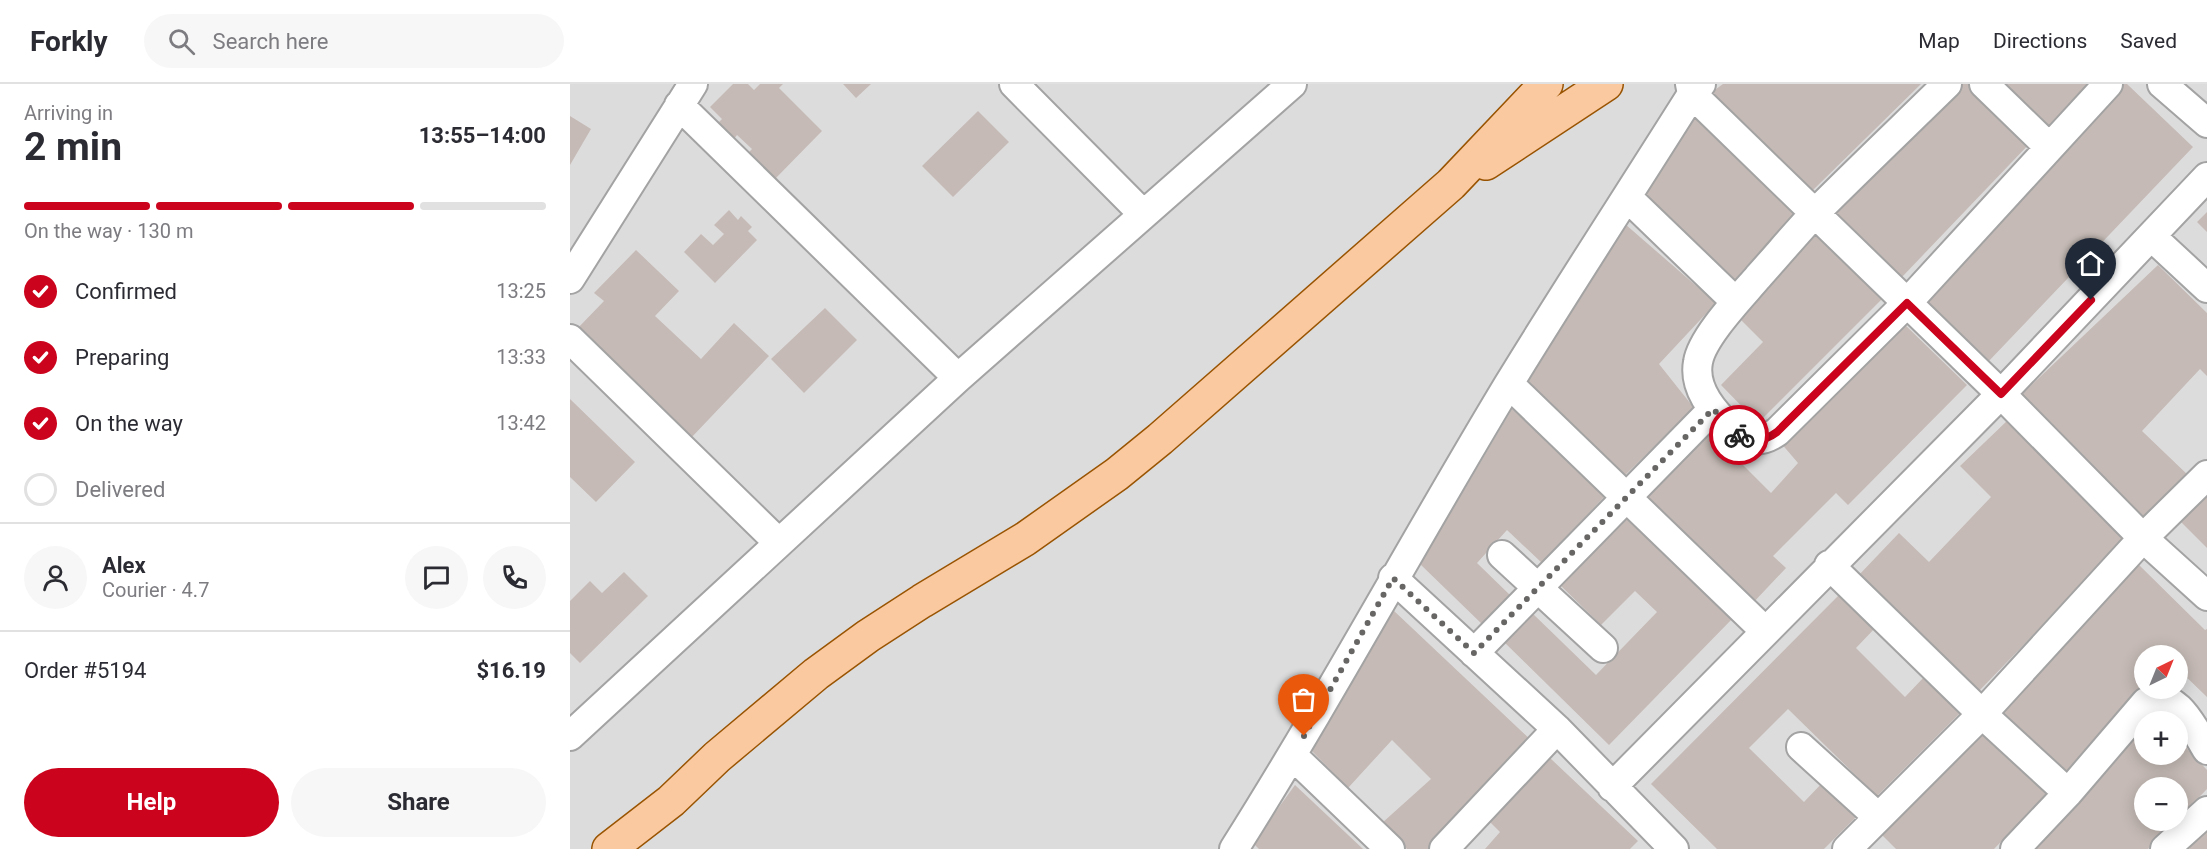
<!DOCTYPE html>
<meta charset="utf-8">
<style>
:root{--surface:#fff;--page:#f7f7f7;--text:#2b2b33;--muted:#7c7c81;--line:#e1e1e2;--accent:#cc031c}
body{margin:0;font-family:Roboto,sans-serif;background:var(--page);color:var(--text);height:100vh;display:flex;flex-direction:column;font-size:22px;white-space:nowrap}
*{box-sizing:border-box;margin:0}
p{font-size:20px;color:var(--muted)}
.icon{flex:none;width:33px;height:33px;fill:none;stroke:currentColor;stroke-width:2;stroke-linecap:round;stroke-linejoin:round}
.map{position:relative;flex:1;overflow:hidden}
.sheet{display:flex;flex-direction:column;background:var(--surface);width:570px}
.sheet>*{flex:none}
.needle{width:39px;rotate:43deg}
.tools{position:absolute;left:1564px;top:561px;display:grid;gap:12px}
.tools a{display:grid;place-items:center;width:54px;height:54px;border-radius:50%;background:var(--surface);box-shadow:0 3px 15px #0003;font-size:30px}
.pin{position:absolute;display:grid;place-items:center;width:51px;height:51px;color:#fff;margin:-62px -26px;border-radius:50% 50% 50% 0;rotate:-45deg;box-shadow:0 0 6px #0007}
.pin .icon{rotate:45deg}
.courier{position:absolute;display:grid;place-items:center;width:60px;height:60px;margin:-30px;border:4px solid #cc031c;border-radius:50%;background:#fff;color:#222;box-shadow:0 2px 8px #0007}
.overview em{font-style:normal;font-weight:700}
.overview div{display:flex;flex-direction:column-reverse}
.overview{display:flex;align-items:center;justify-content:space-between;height:102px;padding:0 24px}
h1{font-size:39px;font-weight:700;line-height:45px}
.bar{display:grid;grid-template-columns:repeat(4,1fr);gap:9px 6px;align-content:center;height:72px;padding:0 24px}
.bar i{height:8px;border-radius:4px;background:var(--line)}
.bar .selected{background:var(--accent)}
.bar p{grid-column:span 4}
.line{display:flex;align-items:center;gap:15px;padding:0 24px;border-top:2px solid var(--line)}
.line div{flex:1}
.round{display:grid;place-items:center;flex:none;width:63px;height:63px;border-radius:32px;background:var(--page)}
ol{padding:0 24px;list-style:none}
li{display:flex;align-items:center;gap:18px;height:66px}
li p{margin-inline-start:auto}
li .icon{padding:6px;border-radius:50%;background:var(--accent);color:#fff;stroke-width:4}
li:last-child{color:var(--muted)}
li i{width:33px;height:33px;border:3px solid var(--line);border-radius:50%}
.button{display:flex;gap:12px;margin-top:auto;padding:12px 24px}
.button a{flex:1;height:69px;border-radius:36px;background:var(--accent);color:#fff;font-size:24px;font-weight:700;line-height:69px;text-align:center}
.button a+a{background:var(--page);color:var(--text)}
header{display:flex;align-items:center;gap:36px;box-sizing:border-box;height:84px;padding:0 30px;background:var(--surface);border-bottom:2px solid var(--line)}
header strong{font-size:28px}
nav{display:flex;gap:33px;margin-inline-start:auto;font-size:21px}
.search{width:420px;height:54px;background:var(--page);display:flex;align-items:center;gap:15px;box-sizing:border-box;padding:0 21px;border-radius:33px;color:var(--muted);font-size:22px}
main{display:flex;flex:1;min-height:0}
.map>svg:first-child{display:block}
</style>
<header>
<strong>Forkly</strong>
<div class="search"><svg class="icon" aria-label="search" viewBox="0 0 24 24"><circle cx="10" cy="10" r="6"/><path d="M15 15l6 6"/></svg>Search here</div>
<nav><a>Map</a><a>Directions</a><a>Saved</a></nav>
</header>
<main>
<section class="sheet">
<div class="overview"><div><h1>2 min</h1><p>Arriving in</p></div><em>13:55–14:00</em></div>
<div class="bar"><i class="selected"></i><i class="selected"></i><i class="selected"></i><i></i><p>On the way · 130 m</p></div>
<ol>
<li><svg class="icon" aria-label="check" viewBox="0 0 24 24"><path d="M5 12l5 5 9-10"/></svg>Confirmed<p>13:25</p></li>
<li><svg class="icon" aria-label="check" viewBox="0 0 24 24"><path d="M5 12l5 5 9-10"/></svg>Preparing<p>13:33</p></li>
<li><svg class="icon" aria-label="check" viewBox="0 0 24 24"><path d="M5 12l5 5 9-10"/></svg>On the way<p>13:42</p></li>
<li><i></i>Delivered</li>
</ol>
<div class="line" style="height:108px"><a class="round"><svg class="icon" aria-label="person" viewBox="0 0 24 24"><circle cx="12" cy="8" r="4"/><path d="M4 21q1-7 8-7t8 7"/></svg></a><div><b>Alex</b><p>Courier · 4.7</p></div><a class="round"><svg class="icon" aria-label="chat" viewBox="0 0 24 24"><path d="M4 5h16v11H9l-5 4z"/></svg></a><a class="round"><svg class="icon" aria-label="phone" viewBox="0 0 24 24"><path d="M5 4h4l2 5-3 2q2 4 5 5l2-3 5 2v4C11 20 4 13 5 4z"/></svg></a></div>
<div class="line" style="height:78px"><div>Order #5194</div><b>$16.19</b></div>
<div class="button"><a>Help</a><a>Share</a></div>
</section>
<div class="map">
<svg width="1637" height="765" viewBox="0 0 1637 765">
<rect width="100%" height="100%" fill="#f0ebe6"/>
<path fill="#dddcdd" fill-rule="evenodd" d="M0 0H1637V765H0ZM1575 572H1608V604H1575ZM1575 638H1608V670H1575ZM1575 704H1608V736H1575Z"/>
<path fill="#c5bab5" d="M163 0H178L184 6 190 0H213L209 4 252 47 203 97 176 71 182 65 167 51 164 55 148 39 152 35 140 23Z
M273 0H301L286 14Z
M1153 0H1351L1241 108 1142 8Z
M1389 0H1403L1462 57 1332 193 1265 129Z
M1432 0H1519L1478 44Z
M1554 0H1557L1623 63 1417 279 1349 215Z
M408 27 439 58 383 113 352 82Z
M1126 31 1233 132 1163 207 1063 109Z
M0 32 21 45 0 81Z
M159 126 168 136 171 132 182 143 178 147 187 156 145 199 114 168 131 150 143 161 154 150 144 141Z
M1637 128V148L1627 138Z
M1055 140 1146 219 1089 280 1124 324 1053 393 954 297Z
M1248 146 1314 213 1188 339 1151 301 1193 258 1164 229Z
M66 166 109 207 85 232 131 275 164 239 199 272 120 355 6 246 34 217 24 209Z
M1588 181 1637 229V292L1630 285 1572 347 1620 393 1577 437 1451 311Z
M255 224 287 256 234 309 201 275Z
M1332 238 1397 301 1278 421 1266 409 1203 472 1216 484 1181 521 1073 415 1138 346 1201 409 1228 379 1210 358Z
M0 315 65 378 26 418 0 393Z
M942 325 1035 412 972 479 937 446 907 479 942 513 914 542 850 480Z
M1439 335 1560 451 1408 608 1288 492 1329 449 1359 478 1421 413 1390 382Z
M1637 406V464L1608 435Z
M1055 429 1163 534 1039 661 932 556 960 527 1026 591 1087 528 1065 507 1031 541 987 498Z
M1567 479 1635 546 1637 545V613L1608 585V572H1575V604L1495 691 1426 624Z
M54 488 78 512 10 579 0 569V517L20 497 32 509Z
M1272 508 1307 542 1286 564 1335 613 1356 591 1392 627 1307 712 1218 625 1179 664 1234 718 1254 697 1288 731 1254 765H1147L1081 700Z
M823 526 964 659 865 765H837L812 739 861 695 822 656 778 704 740 665Z
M1584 629 1592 638H1576Z
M1575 639V670H1608V655L1637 686V705L1608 735V704H1575V736H1606L1578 765H1456Z
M1411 640 1480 707 1424 765H1326L1307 746Z
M980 674 1068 757 1060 765H915L930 748 920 738Z
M725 701 793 765H689L683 759Z
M1637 738V765H1620L1616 761Z"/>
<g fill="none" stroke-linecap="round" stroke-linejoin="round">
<g stroke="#a3a3a3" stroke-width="32">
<path id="minor" d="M444 0 573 130
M1120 0 1122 10 1431 310 1573 454 1637 512
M1377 0C1333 43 1289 85 1246 128 1226 149 1207 172 1188 193 1171 213 1132 253 1128 278 1123 305 1144 329 1162 345 1177 358 1191 359 1207 348L1337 219 1538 0
M1414 0 1479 63
M1592 0 1637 39
M109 21 388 294
M1057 113 1166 218
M1582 153 1637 204
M0 195 123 0
M0 255 209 459
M939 300 1195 547
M932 471 1033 564
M1259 481 1412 630 1498 709
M823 494 987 645 1104 765
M904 569 1143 325
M0 652 388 294 722 0
M1231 663 1308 733
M723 672 820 765
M1042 703 1431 310 1637 93
M664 765C760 613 845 455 938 301 998 203 1061 107 1122 10L1131 0
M874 765 987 645
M1277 765 1412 630 1573 454 1637 391
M1445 765 1498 709 1576 618C1606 603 1624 645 1637 666
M1595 765 1637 727"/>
</g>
<g stroke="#995402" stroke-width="36">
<path id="major" d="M916 79 1036 0
M39 765 101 717 147 673 246 590 298 552 352 517 455 455 547 390 590 355 881 100 976 0"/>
</g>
<use href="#minor" stroke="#fff" stroke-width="28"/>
<use href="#major" stroke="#fac9a0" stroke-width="33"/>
</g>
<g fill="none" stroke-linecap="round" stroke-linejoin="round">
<path stroke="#686665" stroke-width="6" stroke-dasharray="0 10.8" d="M734 652 823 494 904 569 1143 325 1169 351"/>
<path stroke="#cc031c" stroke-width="8" d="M1169 351C1183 359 1195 357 1207 348L1337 219 1431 310 1521 216"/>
</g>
</svg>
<div class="tools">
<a><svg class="needle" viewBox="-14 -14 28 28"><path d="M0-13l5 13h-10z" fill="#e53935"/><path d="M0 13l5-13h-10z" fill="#7c7c81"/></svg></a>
<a>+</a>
<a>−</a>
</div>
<div class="pin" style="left:734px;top:652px;background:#ea580c"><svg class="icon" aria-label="bag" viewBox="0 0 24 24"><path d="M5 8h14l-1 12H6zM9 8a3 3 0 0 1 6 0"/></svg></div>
<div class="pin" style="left:1521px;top:216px;background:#1f2937"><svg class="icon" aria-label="home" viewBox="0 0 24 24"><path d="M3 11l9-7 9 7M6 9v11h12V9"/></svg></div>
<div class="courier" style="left:1169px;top:351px"><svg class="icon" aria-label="bike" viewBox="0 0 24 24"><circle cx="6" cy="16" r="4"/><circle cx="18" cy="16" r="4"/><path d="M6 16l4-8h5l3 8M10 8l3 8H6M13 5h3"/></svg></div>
</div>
</main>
